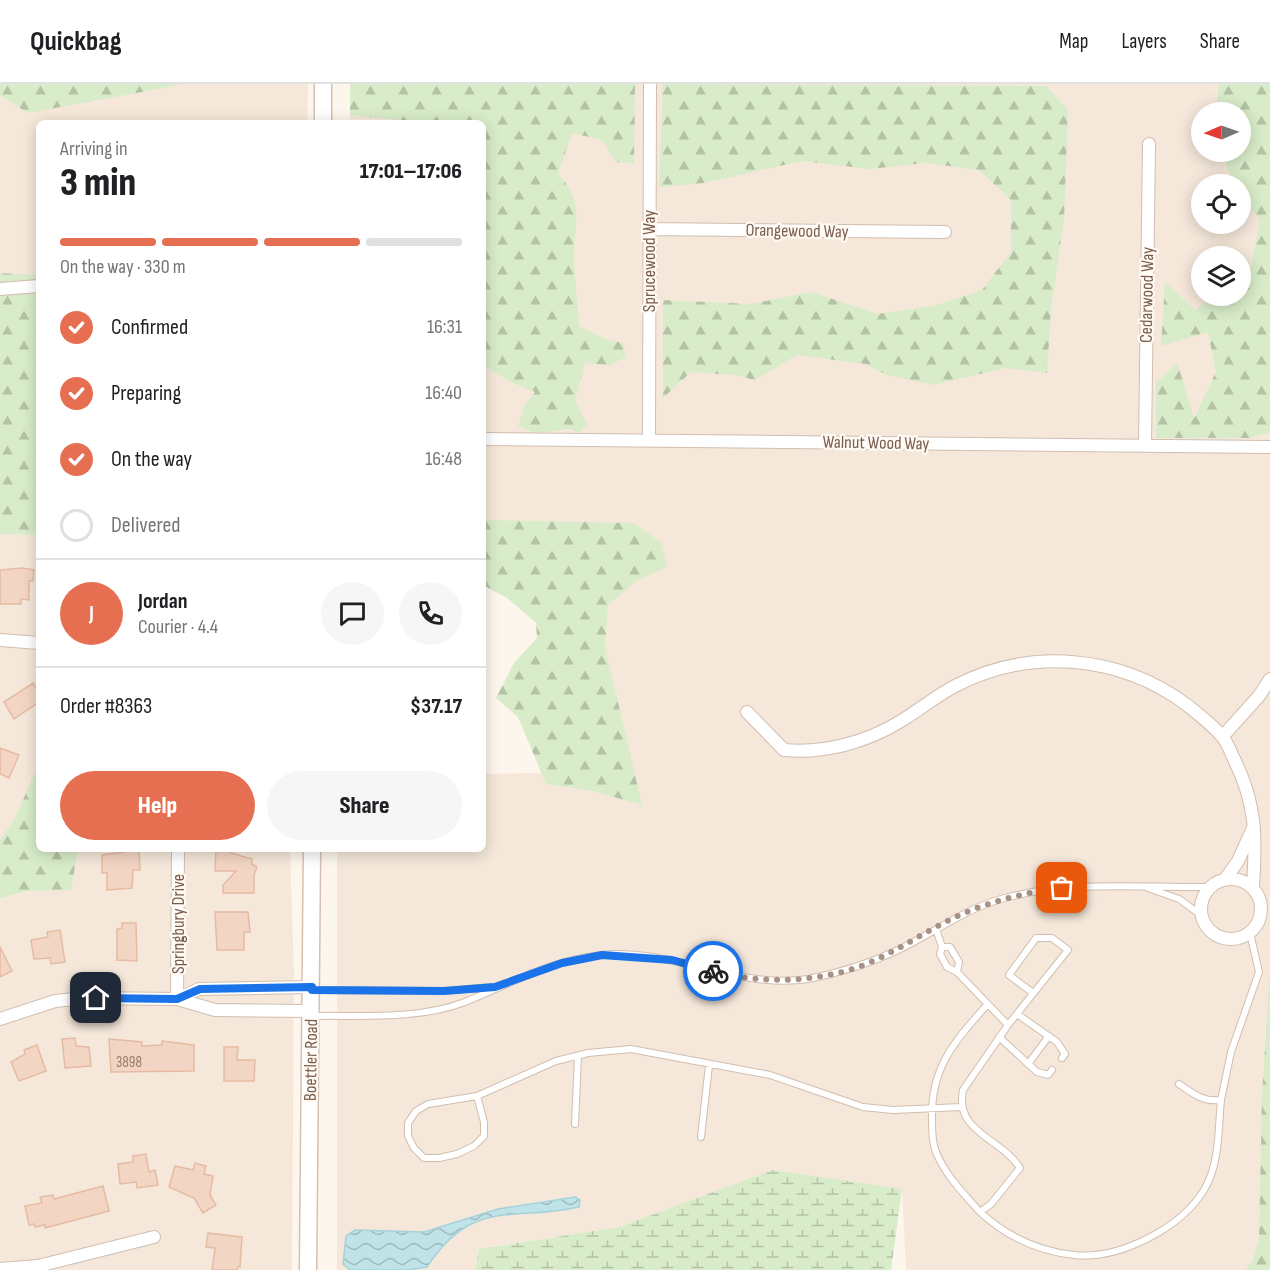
<!DOCTYPE html>
<meta charset="utf-8">
<style>
:root{--surface:#fff;--page:#f6f6f6;--text:#202124;--muted:#757577;--line:#e0e0e0;--accent:#e76f51}
body{margin:0;font-family:"Sofia Sans Condensed",sans-serif;background:var(--page);color:var(--text);height:100vh;display:flex;flex-direction:column;font-size:22px;white-space:nowrap}
*{box-sizing:border-box;margin:0}
p{font-size:20px;color:var(--muted)}
.icon{flex:none;width:33px;height:33px;fill:none;stroke:currentColor;stroke-width:2;stroke-linecap:round;stroke-linejoin:round}
.map{position:relative;flex:1;overflow:hidden}
.drawer{position:absolute;left:36px;top:36px;width:450px;height:732px;display:flex;flex-direction:column;background:var(--surface);border-radius:9px;box-shadow:0 3px 15px #0003}
.drawer>*{flex:none}
.needle{width:39px;rotate:268deg}
.tools{position:absolute;left:1191px;top:18px;display:grid;gap:12px}
.tools a{display:grid;place-items:center;width:60px;height:60px;border-radius:50%;background:var(--surface);box-shadow:0 3px 15px #0003;font-size:30px}
.pin{position:absolute;display:grid;place-items:center;width:51px;height:51px;color:#fff;margin:-26px;border-radius:12px;box-shadow:0 3px 9px #0006}
.courier{position:absolute;display:grid;place-items:center;width:60px;height:60px;margin:-30px;border:4px solid #1a73e8;border-radius:50%;background:#fff;color:#222;box-shadow:0 2px 8px #0007}
.head em{font-style:normal;font-weight:800}
.head div{display:flex;flex-direction:column-reverse}
.head{display:flex;align-items:center;justify-content:space-between;height:102px;padding:0 24px}
h1{font-size:39px;font-weight:800;line-height:45px}
.bar{display:grid;grid-template-columns:repeat(4,1fr);gap:9px 6px;align-content:center;height:72px;padding:0 24px}
.bar i{height:8px;border-radius:4px;background:var(--line)}
.bar .active{background:var(--accent)}
.bar p{grid-column:span 4}
.line{display:flex;align-items:center;gap:15px;padding:0 24px;border-top:2px solid var(--line)}
.line div{flex:1}
.round{display:grid;place-items:center;flex:none;width:63px;height:63px;border-radius:32px;background:var(--page)}
ol{padding:0 24px;list-style:none}
li{display:flex;align-items:center;gap:18px;height:66px}
li p{margin-inline-start:auto}
li .icon{padding:6px;border-radius:50%;background:var(--accent);color:#fff;stroke-width:4}
li:last-child{color:var(--muted)}
li i{width:33px;height:33px;border:3px solid var(--line);border-radius:50%}
.button{display:flex;gap:12px;margin-top:auto;padding:12px 24px}
.button a{flex:1;height:69px;border-radius:36px;background:var(--accent);color:#fff;font-size:24px;font-weight:800;line-height:69px;text-align:center}
.button a+a{background:var(--page);color:var(--text)}
header{display:flex;align-items:center;gap:36px;box-sizing:border-box;height:84px;padding:0 30px;background:var(--surface);border-bottom:2px solid var(--line)}
header strong{font-size:28px}
nav{display:flex;gap:33px;margin-inline-start:auto;font-size:21px}
.map>svg:first-child{display:block}
</style>
<header>
<strong>Quickbag</strong>
<nav><a>Map</a><a>Layers</a><a>Share</a></nav>
</header>
<div class="map">
<svg width="1270" height="1186" viewBox="0 0 1270 1186">
<defs>
<pattern id="forest-firs" width="22" height="20" patternUnits="userSpaceOnUse" patternTransform="scale(1.5)"><rect width="22" height="20" fill="#d8ecc9"/><path d="M5 1l3.5 6h-7zM16 11l3.5 6h-7z" fill="#b4c2a5"/></pattern>
<pattern id="wetland-marsh" width="20" height="14" patternUnits="userSpaceOnUse" patternTransform="scale(1.5)"><rect width="20" height="14" fill="#d8ecc9"/><path d="M1 5h8M5 5V1M11 12h8M15 12V8" fill="none" stroke="#b4c2a5"/></pattern>
<pattern id="water-waves" width="16" height="10" patternUnits="userSpaceOnUse" patternTransform="scale(1.5)"><rect width="16" height="10" fill="#bfe3e8"/><path d="M0 5q4-4 8 0t8 0" fill="none" stroke="#a0bbbe"/></pattern>
</defs>
<rect width="100%" height="100%" fill="#fdf6ec"/>
<path fill="#f5e8da" fill-rule="evenodd" d="M0 0H308L307 39H39V295L0 298Z
M350 0H1270V882L1262 1010 1263 1186H906L902 1105 719 1107 619 1143 479 1165 475 1186H337V765H483V690L580 688 587 451 483 449V257L510 38 350 35ZM1202 28H1240V68H1202ZM1202 100H1240V140H1202ZM1202 172H1240V212H1202Z
M0 450 39 451V765H290L294 892 292 1186H0Z"/>
<path fill="url(#forest-firs)" d="M0 0H185L28 29 0 11Z
M350 0H635L634 80 616 78 602 56 572 49 558 90C587 120 573 141 574 177 575 198 578 220 579 242L605 255 623 259 626 273 610 281 585 279 575 317 587 340 579 349 570 345 535 349 518 342 525 321 535 308 511 298 483 281V39H430L350 31Z
M663 0 1046 2 1068 26 1064 135 1051 225 1047 289 1005 284 933 301 887 291 866 280 797 271 755 296 735 291 691 288 663 314V216L751 220 811 208 878 230 933 222 982 206 1011 168V116L979 86 926 79 870 85 802 77 703 99 659 103Z
M1219 0H1270V348L1249 354H1156V299L1177 278 1194 334 1216 288 1208 248 1161 262 1165 198 1195 226 1214 212H1240L1241 191 1251 183 1260 136 1241 110 1240 100H1234L1221 68H1240V28H1216Z
M0 189 39 191V451L0 450Z
M483 436 633 439 661 458 667 483 639 495 608 521 605 563 642 721 593 707 546 700 518 633 496 614 514 579 537 554 536 539 507 514 483 501Z
M39 680V765H78L71 806 27 807 0 814V756L14 736Z
M1270 882V1186H1245L1252 1178 1259 1156 1262 1010Z"/>
<path fill="url(#wetland-marsh)" d="M773 1086 902 1105 891 1186H475L479 1165 619 1143Z"/>
<path fill="url(#water-waves)" stroke="#a5d3da" stroke-width="1.5" d="M575 1113 580 1116 579 1123C512 1138 473 1113 427 1183L408 1186H350L343 1180 346 1152 355 1146 424 1148 498 1125Z"/>
<path fill="#f3d5c3" stroke="#e6bba3" stroke-width="1.5" d="M22 484 34 486 33 497H29V516L21 515V520H0V486Z
M33 599 39 608V618L14 635 4 618Z
M0 664 19 671 9 694 0 690Z
M124 765H139L140 786H133L132 804 107 806V789H102V771L124 768Z
M216 765H231V769L252 775V780L257 783 254 791V809H223V801L236 787H215Z
M215 828H248L250 848H244V866H217Z
M122 839H136L137 877 117 876V845L122 844Z
M60 846 65 878 51 880 50 874 34 875 31 856 48 853 47 848Z
M0 863 12 887 0 893Z
M75 954 76 962 89 963 91 982 65 984 62 955Z
M109 955 142 958V962L162 961V957L194 961V987L111 988Z
M37 961 46 987 19 997 11 978 25 970 24 966Z
M224 963H238L237 976H255L254 997H224Z
M146 1070 149 1088 155 1086 158 1101 137 1104 136 1098 120 1100 118 1080 133 1078V1072Z
M195 1079 206 1082 204 1090 213 1092 210 1111 216 1121 203 1129 194 1114 169 1103 175 1082 193 1086Z
M103 1102 109 1127 45 1144V1141L35 1143 34 1140 29 1141 25 1122 42 1119 40 1113 53 1111 54 1115Z
M208 1149 242 1153 240 1183H238L237 1186H212L215 1164 206 1163Z"/>
<g fill="none" stroke-linecap="round" stroke-linejoin="round">
<g stroke="#d1beb0" stroke-width="8">
<path id="lane" d="M1148 804 1179 815 1201 831
M936 845 942 863 940 870 947 883 957 888 959 878 950 863H942
M957 888 1008 941 963 1006C954 1048 1001 1054 1020 1084L991 1120 980 1128C964 1110 945 1091 936 1068 932 1059 932 1047 932 1037 930 984 954 958 987 921
M313 906 444 907 491 903
M1017 930 1057 958 1065 970 1062 974
M312 932C361 931 418 936 465 918 510 900 551 876 601 871 671 863 737 906 808 895 839 889 868 880 896 867 932 850 963 826 1001 815 1069 796 1139 804 1209 803
M1008 941 1068 866 1052 854H1036L1009 891 1033 909
M999 953 1037 988 1048 991 1052 986
M1028 980 1049 952
M1179 1000C1193 1010 1203 1018 1221 1016L1231 968 1259 888 1250 849
M477 1012 484 1038V1052L474 1062 457 1070 439 1074H424L414 1064 408 1052V1039L416 1027 428 1020 477 1012 556 977 588 969 631 965 770 991 863 1023 893 1026 962 1023
M575 1040 578 972
M701 1053 709 981
M980 1128C1006 1152 1038 1167 1074 1171 1119 1176 1181 1144 1204 1106 1220 1080 1218 1045 1221 1016"/>
</g>
<g stroke="#d1beb0" stroke-width="14">
<path id="street" d="M650 145 945 148
M0 205 39 202
M483 355 1270 363
M649 355 650 0
M1145 361 1149 60
M0 556 39 559
M747 628 784 666C824 670 867 658 901 637 919 626 936 612 955 602 1030 563 1120 571 1187 621 1198 630 1211 640 1221 651 1227 657 1230 667 1234 675 1257 721 1256 754 1253 803
M1223 652 1259 612 1270 595
M1226 794 1238 777 1253 744
M1201 825a30 30 0 1 1 60 0a30 30 0 1 1-60 0Z
M177 915 178 765
M177 915 199 905 312 903
M0 935 55 917 84 914 177 915 215 926 312 927
M0 1185 38 1182 154 1153"/>
</g>
<g stroke="#d6c0b0" stroke-width="19">
<path id="secondary" d="M323 39V0
M308 1186 312 765"/>
</g>
<use href="#lane" stroke="#fff" stroke-width="6"/>
<use href="#street" stroke="#fff" stroke-width="12"/>
<use href="#secondary" stroke="#fff" stroke-width="16"/>
</g>
<g fill="none" stroke-linecap="round" stroke-linejoin="round">
<path stroke="#a89285" stroke-width="6" stroke-dasharray="0 10.8" d="M713 887C758 899 804 899 849 886 889 874 922 848 960 831 992 817 1026 808 1062 804"/>
<path stroke="#1a73e8" stroke-width="8" d="M96 914 177 915 200 905 312 903V906L444 907 495 903 562 879 602 871 672 876 713 887"/>
</g>
<g text-anchor="middle" dominant-baseline="central" stroke-width="4.5" stroke-linejoin="round" paint-order="stroke">
<g font-size="15" fill="#987a6a">
<text x="129" y="978">3898</text>
</g>
<g font-size="18" fill="#7a5c4d" stroke="#fffaf3">
<text transform="translate(797 147) rotate(1)">Orangewood Way</text>
<text transform="translate(649 177) rotate(-90)">Sprucewood Way</text>
<text transform="translate(1147 211) rotate(-89)">Cedarwood Way</text>
<text transform="translate(876 359) rotate(1)">Walnut Wood Way</text>
<text transform="translate(178 840) rotate(-90)">Springbury Drive</text>
<text transform="translate(311 976) rotate(-89)">Boettler Road</text>
</g>
</g>
</svg>
<div class="tools">
<a><svg class="needle" viewBox="-14 -14 28 28"><path d="M0-13l5 13h-10z" fill="#e53935"/><path d="M0 13l5-13h-10z" fill="#757577"/></svg></a>
<a><svg class="icon" aria-label="locate" viewBox="0 0 24 24"><circle cx="12" cy="12" r="6"/><path d="M12 2v4M12 18v4M2 12h4M18 12h4"/></svg></a>
<a><svg class="icon" aria-label="layers" viewBox="0 0 24 24"><path d="M12 4l9 5-9 5-9-5zM3 14l9 5 9-5"/></svg></a>
</div>
<div class="pin" style="left:1062px;top:804px;background:#ea580c"><svg class="icon" aria-label="bag" viewBox="0 0 24 24"><path d="M5 8h14l-1 12H6zM9 8a3 3 0 0 1 6 0"/></svg></div>
<div class="pin" style="left:96px;top:914px;background:#1f2937"><svg class="icon" aria-label="home" viewBox="0 0 24 24"><path d="M3 11l9-7 9 7M6 9v11h12V9"/></svg></div>
<div class="courier" style="left:713px;top:887px"><svg class="icon" aria-label="bike" viewBox="0 0 24 24"><circle cx="6" cy="16" r="4"/><circle cx="18" cy="16" r="4"/><path d="M6 16l4-8h5l3 8M10 8l3 8H6M13 5h3"/></svg></div>
<section class="drawer">
<div class="head"><div><h1>3 min</h1><p>Arriving in</p></div><em>17:01–17:06</em></div>
<div class="bar"><i class="active"></i><i class="active"></i><i class="active"></i><i></i><p>On the way · 330 m</p></div>
<ol>
<li><svg class="icon" aria-label="check" viewBox="0 0 24 24"><path d="M5 12l5 5 9-10"/></svg>Confirmed<p>16:31</p></li>
<li><svg class="icon" aria-label="check" viewBox="0 0 24 24"><path d="M5 12l5 5 9-10"/></svg>Preparing<p>16:40</p></li>
<li><svg class="icon" aria-label="check" viewBox="0 0 24 24"><path d="M5 12l5 5 9-10"/></svg>On the way<p>16:48</p></li>
<li><i></i>Delivered</li>
</ol>
<div class="line" style="height:108px"><b class="round" style="background:var(--accent);color:#fff">J</b><div><b>Jordan</b><p>Courier · 4.4</p></div><a class="round"><svg class="icon" aria-label="chat" viewBox="0 0 24 24"><path d="M4 5h16v11H9l-5 4z"/></svg></a><a class="round"><svg class="icon" aria-label="phone" viewBox="0 0 24 24"><path d="M5 4h4l2 5-3 2q2 4 5 5l2-3 5 2v4C11 20 4 13 5 4z"/></svg></a></div>
<div class="line" style="height:78px"><div>Order #8363</div><b>$37.17</b></div>
<div class="button"><a>Help</a><a>Share</a></div>
</section>
</div>
